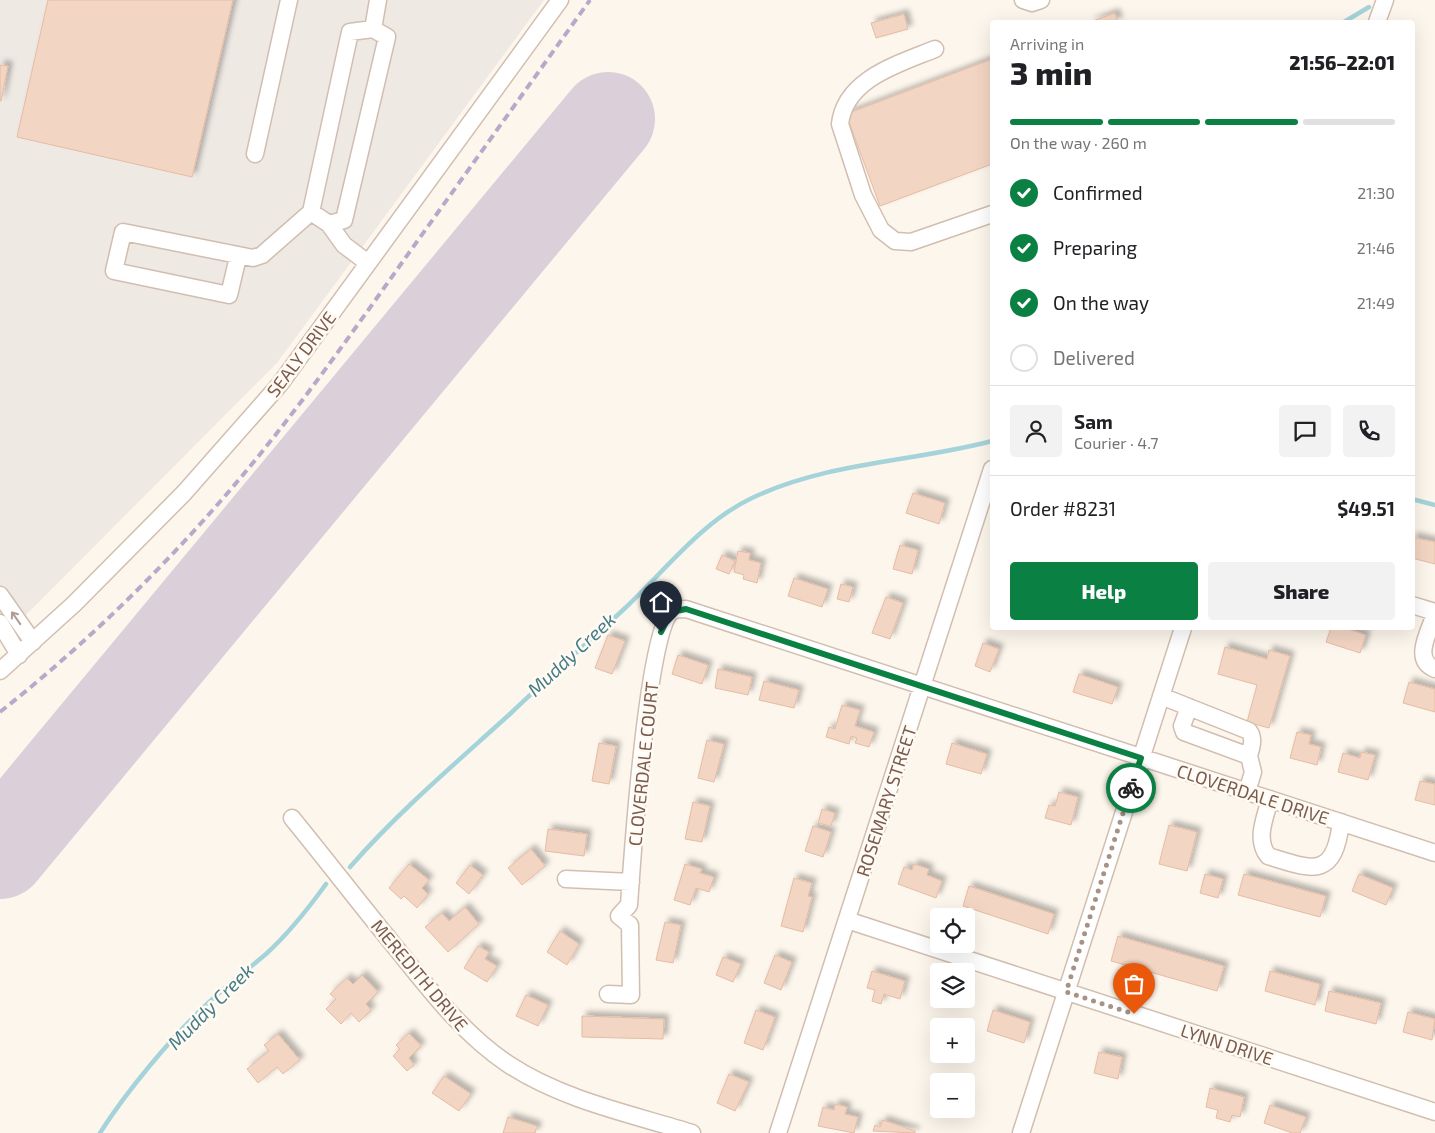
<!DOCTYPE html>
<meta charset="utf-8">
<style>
:root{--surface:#fff;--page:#f2f2f2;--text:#202124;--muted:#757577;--line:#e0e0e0;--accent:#0b8043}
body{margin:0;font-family:"Exo 2",sans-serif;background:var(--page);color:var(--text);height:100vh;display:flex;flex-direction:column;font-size:19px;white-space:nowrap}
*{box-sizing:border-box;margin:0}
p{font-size:16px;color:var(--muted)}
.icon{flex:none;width:28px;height:28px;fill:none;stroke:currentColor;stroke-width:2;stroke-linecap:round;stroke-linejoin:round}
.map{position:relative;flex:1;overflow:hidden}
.drawer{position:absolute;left:990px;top:20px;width:425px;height:610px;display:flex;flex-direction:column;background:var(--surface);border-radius:5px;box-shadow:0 5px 20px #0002}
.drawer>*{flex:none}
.fabs{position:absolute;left:930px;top:908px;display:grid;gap:10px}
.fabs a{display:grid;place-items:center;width:45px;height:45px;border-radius:5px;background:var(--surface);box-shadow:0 5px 20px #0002;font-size:25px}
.pin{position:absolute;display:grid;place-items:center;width:42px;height:42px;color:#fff;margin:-51px -21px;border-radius:50% 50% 50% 0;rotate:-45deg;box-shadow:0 0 5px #0007}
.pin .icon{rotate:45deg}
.courier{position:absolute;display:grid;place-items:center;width:50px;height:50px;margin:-25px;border:4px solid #0b8043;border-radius:50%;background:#fff;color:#222;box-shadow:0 1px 6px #0007}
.overview em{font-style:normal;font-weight:800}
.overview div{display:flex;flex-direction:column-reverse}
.overview{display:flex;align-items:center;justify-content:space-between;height:85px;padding:0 20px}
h1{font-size:32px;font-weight:800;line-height:38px}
.bar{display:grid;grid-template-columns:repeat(4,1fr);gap:8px 5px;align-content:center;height:60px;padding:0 20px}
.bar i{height:6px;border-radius:4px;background:var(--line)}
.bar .active{background:var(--accent)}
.bar p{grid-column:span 4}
.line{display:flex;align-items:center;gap:12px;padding:0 20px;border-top:1px solid var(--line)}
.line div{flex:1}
.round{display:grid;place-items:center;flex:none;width:52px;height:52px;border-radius:5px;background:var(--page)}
ol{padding:0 20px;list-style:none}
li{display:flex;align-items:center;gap:15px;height:55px}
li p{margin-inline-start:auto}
li .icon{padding:5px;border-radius:50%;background:var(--accent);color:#fff;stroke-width:4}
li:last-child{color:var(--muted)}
li i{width:28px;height:28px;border:2px solid var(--line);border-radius:50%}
.button{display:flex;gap:10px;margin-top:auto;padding:10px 20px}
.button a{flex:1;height:58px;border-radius:5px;background:var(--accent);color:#fff;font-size:20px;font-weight:800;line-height:58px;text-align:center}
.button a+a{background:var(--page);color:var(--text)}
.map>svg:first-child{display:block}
</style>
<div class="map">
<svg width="1435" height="1133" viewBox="0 0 1435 1133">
<defs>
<filter id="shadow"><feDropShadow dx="4.5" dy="-4.5" stdDeviation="2.5" flood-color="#0004"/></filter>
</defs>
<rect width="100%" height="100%" fill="#fdf6ec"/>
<path fill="#efe9e4" d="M0 0H544L277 363 0 641Z"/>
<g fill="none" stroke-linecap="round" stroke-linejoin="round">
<path stroke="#a5d3da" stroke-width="4.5" d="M1344 22 1369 7
M1412 499 1435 505
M350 867C399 811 456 763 511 713 548 678 586 644 623 610 664 572 701 522 752 498 827 462 913 462 992 441
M100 1133C126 1092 170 1039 205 1006 224 987 246 971 266 954 289 933 308 909 326 884"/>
<path stroke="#dbcfda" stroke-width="94" d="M0 852 608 119"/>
</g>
<path fill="#f3d5c3" stroke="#e6bba3" filter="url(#shadow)" d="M48 0H233L192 177 17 137Z
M1115 13 1118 22H1090Z
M904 14 908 29 876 38 871 23Z
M992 59V164L880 206 846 114Z
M0 65 8 66 1 101H0Z
M913 493 945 503 939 524 906 513Z
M1412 537 1435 542V564L1412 558Z
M900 545 918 550 912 574 893 569Z
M738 551 750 553 749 560 761 563 757 583 743 579 744 575 734 572Z
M722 555 735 561 729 574 716 569Z
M794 578 828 589 822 607 788 596Z
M841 584 853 587 849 602 837 599Z
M886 597 903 603 890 639 872 633Z
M1331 628H1345L1366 635 1360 653 1326 642Z
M608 635 625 641 612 674 595 668Z
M983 643 999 649 990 672 975 666Z
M1225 647 1267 659 1269 650 1290 656 1269 728 1247 722 1257 685 1218 674Z
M678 655 708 665 702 684 672 674Z
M718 669 752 677 748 695 715 688Z
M1079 674 1118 687 1112 704 1073 692Z
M764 681 799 690 794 708 759 700Z
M1409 682 1435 689V712L1403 703Z
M842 705 860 710 855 726 874 732 869 747 855 743 857 738 851 736 849 744 826 737 829 727 835 729Z
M1297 732 1311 735 1309 744 1321 747 1317 765 1290 758Z
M707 740 724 744 714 782 698 778Z
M599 743 616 746 609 784 592 781Z
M952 743 987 754 981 774 946 764Z
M1361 752 1375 755 1368 780 1338 772 1343 753 1360 758Z
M1420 781 1435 784V805L1415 800Z
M1059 792 1078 797 1071 825 1045 818 1049 805 1055 806Z
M693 802 710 806 702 842 685 839Z
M822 809 835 813 831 826 818 823Z
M1169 825 1197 832 1187 871 1159 864Z
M813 826 831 832 823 857 805 851Z
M548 829 587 834 584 856 545 851Z
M531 849 545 866 522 885 508 868Z
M409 864 429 880 422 888 428 894 417 908 404 896 401 899 389 888Z
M685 864 702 869 700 873 714 877 709 892 696 888 690 905 674 900Z
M914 864 929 869 927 875 942 881 936 898 898 884 904 867 912 870Z
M470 865 483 875 469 894 456 883Z
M1205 874 1223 879 1218 898 1200 893Z
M1244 874 1326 896 1320 917 1238 895Z
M1359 874 1393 888 1386 905 1352 891Z
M794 878 812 883 808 896 812 897 803 932 781 926Z
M969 886 1054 914 1048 934 963 906Z
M465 907 479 924 448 952 425 927 442 913 449 921Z
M665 922 681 925 673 963 656 960Z
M560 931 579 944 567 965 547 952Z
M1118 936 1224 966 1217 991 1111 961Z
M478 946 489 952 485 959 497 966 487 982 464 968Z
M775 955 792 962 781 990 764 983Z
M723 957 741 964 733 982 716 975Z
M872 971 905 981 900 999 884 994 881 1004 872 1001 875 990 867 988Z
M1270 971 1320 984 1315 1005 1265 991Z
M362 975 378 992 366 1004 371 1010 359 1022 351 1013 341 1024 326 1009 336 999 330 994 347 978 353 984Z
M1329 991 1381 1003 1376 1024 1325 1011Z
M526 995 548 1005 538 1026 516 1016Z
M756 1010 775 1017 763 1050 744 1043Z
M993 1010 1030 1022 1024 1043 987 1031Z
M1408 1012 1435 1019 1432 1040 1403 1032Z
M582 1016 664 1019 663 1039 582 1037Z
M409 1033 421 1046 409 1058 414 1065 407 1071 393 1056 400 1049 396 1045Z
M278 1034 300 1060 283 1074 277 1067 258 1083 247 1069 269 1051 264 1045Z
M1099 1052 1122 1057 1118 1079 1094 1073Z
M729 1074 749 1082 735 1111 717 1103Z
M444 1076 471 1094 459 1111 432 1093Z
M1210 1088 1244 1097 1240 1117 1232 1115 1230 1122 1216 1118 1218 1110 1206 1107Z
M835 1104 847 1107 845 1114 858 1117 854 1133 818 1126 823 1107 834 1110Z
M1270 1105 1306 1117 1300 1133H1292L1264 1123Z
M508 1117 537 1126 535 1133H503Z
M883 1120 915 1131V1133L873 1131 875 1125 880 1127Z"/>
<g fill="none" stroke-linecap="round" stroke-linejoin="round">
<g stroke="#d1beb0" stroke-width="19">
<path id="minor" d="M1023 0 1032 3 1041 0
M1377 22 1385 0
M373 29 387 37 344 220 329 224 311 212 350 32Z
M373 29 378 0
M935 49C898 64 845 79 840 124L863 195 881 230 895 241 911 242 992 214
M255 154 289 0
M329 224 344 245 368 263
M238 257 229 295 114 271 123 232 253 258 262 255 311 212
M0 595 33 642
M1412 605 1435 612
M1435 614C1429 632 1412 660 1435 669
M0 623 19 655
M0 671 74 604 184 493 280 384 560 0
M1161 696 1249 731C1255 739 1251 748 1249 756L1184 732 1182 726 1189 707
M1247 792 1253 772 1249 756
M1270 799C1265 818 1255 839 1268 856 1311 869 1334 881 1341 822
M292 818C327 861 361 905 396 948 430 990 463 1034 508 1064 562 1100 631 1114 692 1133
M566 879 631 882
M847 920 1435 1112
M608 994 631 995 630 925 619 916 629 905C632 862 647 633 671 612 675 609 681 609 686 609L1435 853
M778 1133 992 469
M1021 1133 1183 628"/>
</g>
<use href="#minor" stroke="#fff" stroke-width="16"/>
<path stroke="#b9a8c9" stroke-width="4" stroke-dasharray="8 5" stroke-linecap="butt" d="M0 712C96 636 184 548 261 453 316 385 366 313 416 243 474 162 532 81 590 0"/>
</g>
<defs><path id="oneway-shaft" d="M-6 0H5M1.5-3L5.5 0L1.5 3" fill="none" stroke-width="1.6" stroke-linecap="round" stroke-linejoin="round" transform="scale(1.25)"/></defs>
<use stroke="#af9d94" href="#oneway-shaft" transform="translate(16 618) rotate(-125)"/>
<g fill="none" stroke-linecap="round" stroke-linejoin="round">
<path stroke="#a89285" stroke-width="5" stroke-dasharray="0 9" d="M1131 788 1066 992 1134 1014"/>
<path stroke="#0b8043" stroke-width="6" d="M661 632 671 612 686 609 1141 758 1131 788"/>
</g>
<g text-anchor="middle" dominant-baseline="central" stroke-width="5" stroke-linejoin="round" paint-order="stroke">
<g font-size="18" fill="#7a5c4d" stroke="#fffaf3">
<text transform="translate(301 354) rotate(-53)">SEALY DRIVE</text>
<text transform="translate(643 764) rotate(-84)">CLOVERDALE COURT</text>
<text transform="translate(1253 794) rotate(18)">CLOVERDALE DRIVE</text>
<text transform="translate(886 801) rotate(-72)">ROSEMARY STREET</text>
<text transform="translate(420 975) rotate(50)">MEREDITH DRIVE</text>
<text transform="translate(1227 1044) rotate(18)">LYNN DRIVE</text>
</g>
<g font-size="19" font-style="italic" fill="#437c86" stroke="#fffaf3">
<text transform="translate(571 654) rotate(-43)">Muddy Creek</text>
<text transform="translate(210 1006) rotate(-45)">Muddy Creek</text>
</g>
</g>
</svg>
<div class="fabs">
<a><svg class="icon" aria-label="locate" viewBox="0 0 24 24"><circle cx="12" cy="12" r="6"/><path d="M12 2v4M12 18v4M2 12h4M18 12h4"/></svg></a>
<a><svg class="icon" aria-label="layers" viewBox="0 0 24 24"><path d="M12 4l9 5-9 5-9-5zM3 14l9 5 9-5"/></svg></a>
<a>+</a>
<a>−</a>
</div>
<div class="pin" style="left:1134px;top:1014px;background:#ea580c"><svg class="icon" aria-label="bag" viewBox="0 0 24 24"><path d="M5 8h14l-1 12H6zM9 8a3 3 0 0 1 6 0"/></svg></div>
<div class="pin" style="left:661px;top:632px;background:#1f2937"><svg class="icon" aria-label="home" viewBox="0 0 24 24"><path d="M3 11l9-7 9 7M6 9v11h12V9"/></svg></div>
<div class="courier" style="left:1131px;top:788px"><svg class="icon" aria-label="bike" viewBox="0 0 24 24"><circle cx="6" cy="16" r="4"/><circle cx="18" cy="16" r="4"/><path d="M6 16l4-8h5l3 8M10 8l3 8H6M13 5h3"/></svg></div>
<section class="drawer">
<div class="overview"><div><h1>3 min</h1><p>Arriving in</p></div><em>21:56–22:01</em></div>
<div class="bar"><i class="active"></i><i class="active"></i><i class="active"></i><i></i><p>On the way · 260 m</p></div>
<ol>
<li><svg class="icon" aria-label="check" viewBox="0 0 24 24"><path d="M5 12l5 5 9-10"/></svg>Confirmed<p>21:30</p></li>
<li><svg class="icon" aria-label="check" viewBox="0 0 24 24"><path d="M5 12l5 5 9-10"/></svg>Preparing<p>21:46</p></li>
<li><svg class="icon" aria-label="check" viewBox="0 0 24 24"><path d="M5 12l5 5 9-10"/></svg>On the way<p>21:49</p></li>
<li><i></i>Delivered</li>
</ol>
<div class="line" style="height:90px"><a class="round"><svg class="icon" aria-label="person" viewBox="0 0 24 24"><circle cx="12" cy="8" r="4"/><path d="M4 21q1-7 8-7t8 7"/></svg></a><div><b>Sam</b><p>Courier · 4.7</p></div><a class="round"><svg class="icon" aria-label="chat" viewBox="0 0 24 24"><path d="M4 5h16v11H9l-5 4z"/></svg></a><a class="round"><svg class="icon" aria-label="phone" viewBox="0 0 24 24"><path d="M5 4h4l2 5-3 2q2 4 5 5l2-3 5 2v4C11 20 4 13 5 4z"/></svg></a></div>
<div class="line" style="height:65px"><div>Order #8231</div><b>$49.51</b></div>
<div class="button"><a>Help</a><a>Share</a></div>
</section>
</div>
